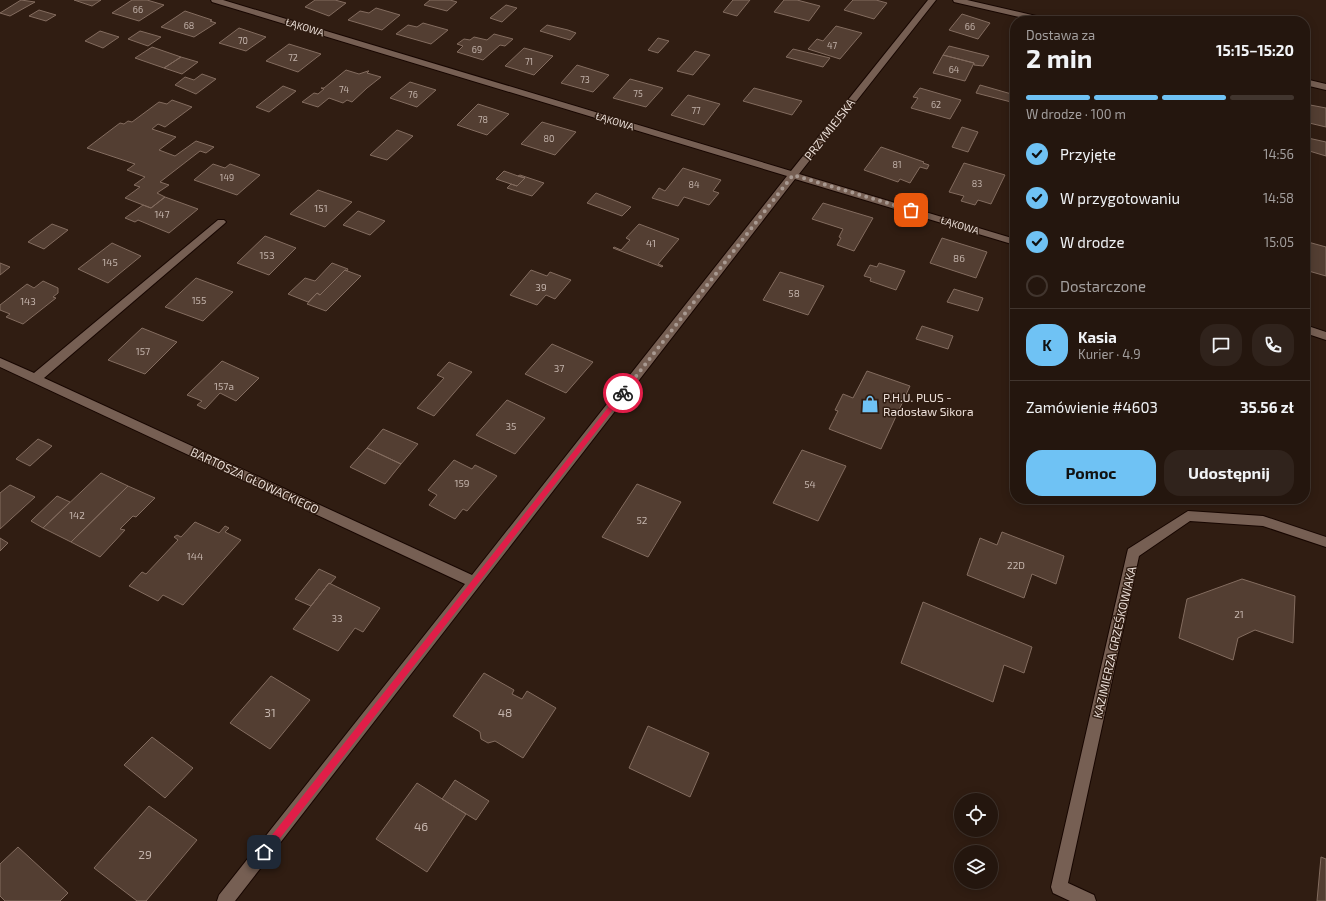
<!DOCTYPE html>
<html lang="pl">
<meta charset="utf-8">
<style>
:root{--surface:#24160e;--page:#30231c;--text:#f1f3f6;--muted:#a39f9e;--line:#41352e;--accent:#6fc2f4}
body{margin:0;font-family:"Exo 2",sans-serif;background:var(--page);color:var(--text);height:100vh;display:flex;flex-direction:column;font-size:15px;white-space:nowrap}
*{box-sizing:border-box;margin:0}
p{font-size:13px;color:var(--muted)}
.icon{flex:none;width:22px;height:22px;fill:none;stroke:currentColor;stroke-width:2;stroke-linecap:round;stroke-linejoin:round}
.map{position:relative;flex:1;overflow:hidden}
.details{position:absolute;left:1010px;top:16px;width:300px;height:488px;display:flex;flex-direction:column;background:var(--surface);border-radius:16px;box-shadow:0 2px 10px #0003,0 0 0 1px var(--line)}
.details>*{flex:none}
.fabs{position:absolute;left:954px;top:793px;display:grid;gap:8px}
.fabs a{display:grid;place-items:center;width:44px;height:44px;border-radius:50%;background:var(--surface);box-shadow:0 2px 10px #0003,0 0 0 1px var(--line);font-size:20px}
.pin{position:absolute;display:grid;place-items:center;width:34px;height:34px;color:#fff;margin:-17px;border-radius:8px;box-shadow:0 2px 6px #0006}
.courier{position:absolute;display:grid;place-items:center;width:40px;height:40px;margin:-20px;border:3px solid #e11d48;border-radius:50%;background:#fff;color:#222;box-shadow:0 1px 5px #0007}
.head em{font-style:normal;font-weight:700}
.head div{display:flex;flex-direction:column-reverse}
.head{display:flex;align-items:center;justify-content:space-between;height:68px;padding:0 16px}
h1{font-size:26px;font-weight:700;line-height:30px}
.bar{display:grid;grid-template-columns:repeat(4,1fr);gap:6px 4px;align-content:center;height:48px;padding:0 16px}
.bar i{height:5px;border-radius:3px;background:var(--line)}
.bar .selected{background:var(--accent)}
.bar p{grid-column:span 4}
.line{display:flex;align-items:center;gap:10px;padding:0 16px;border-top:1px solid var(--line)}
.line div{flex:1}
.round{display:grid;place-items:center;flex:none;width:42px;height:42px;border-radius:16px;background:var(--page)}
ol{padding:0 16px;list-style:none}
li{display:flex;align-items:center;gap:12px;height:44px}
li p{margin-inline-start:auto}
li .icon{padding:4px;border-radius:50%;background:var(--accent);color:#111;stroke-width:4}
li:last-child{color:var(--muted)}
li i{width:22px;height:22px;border:2px solid var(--line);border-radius:50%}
.button{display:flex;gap:8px;margin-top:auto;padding:8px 16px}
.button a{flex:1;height:46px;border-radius:16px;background:var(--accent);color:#111;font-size:16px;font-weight:700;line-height:46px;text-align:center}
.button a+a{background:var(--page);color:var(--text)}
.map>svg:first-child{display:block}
</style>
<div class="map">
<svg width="1326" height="901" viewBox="0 0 1326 901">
<rect width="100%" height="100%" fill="#301d12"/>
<path fill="#533e32" stroke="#836c5f" d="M21 0 35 2 10 16 0 13Z
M74 0H101L92 6Z
M132 0H147L164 5 139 21 112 13Z
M315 0H335L346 3 329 16 305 7Z
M430 0H450L457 2 447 11 424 5Z
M733 0H750L737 16 723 12Z
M784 0H797L820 6 809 21 774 12Z
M853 0H876L887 3 874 19 844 10Z
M506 5 517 8 502 22 490 18Z
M376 8 400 15 382 30 348 20 360 11 369 13Z
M39 10 56 15 46 21 29 16Z
M185 11 212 20 210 21 216 23 194 37 161 27Z
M962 14 990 23 978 39 949 30Z
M423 23 448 30 431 44 396 34 408 25 417 27Z
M547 25 568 30 576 33 570 40 540 31Z
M836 26 862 33 840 59 808 49 817 39 823 41Z
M239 28 266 37 246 51 219 43Z
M100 31 119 37 103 48 85 41Z
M140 31 161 37 148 46 128 39Z
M494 34 513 39 505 46 500 45 483 60 457 52 463 46 457 44 464 39 470 40 474 37 487 40Z
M658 38 669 41 658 53 648 50Z
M289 44 321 54 298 72 266 61Z
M949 46 989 56 983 66 974 65V63L943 55Z
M152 47 181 57 164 68 135 58Z
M524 48 553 56 534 75 505 66Z
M793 49 830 58 823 67 786 57Z
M695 51 710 55 693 75 677 71Z
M943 55 974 63 965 81 933 73Z
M181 57 198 62 182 74 164 68Z
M577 65 609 75 593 92 561 83Z
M346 70 359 74 368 71H369L367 73 381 77 367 88 352 102 347 100 343 103 329 98 318 107 302 102 314 93 318 94 324 89 321 88H324Z
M202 74 216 79 196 94 175 85 185 77 194 80Z
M630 79 663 88 646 107 613 98Z
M410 82 436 90 417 107 390 98Z
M980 85 1015 95V103L976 93Z
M283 86 296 91 269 112 256 107Z
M754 88 802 101 792 115 743 101Z
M920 88 961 100 950 119 911 108 918 98 913 97Z
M688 95 720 104 704 125 671 115Z
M172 100 192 107 165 127 158 124 152 129 176 137 159 150 175 156 196 141 214 147 206 153 200 151 160 182 169 185 157 193 165 197 151 208 125 198 140 187 134 185 145 177 127 170 135 164 87 148 120 123 124 124 128 121 132 122 159 102 167 104Z
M478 104 509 114 487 135 457 125Z
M1305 104 1326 108V127L1305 122Z
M542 122 576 132 555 155 521 144Z
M962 127 978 132 968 152 952 147Z
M397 130 413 136 387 160 370 155Z
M1308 138 1326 142V156L1306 150Z
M881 147 924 162 923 163 929 165 927 169 920 167 910 183 900 179 898 182 864 170Z
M964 163 1005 175 991 204 978 200 975 205 961 201 964 196 949 192Z
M213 164 225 168 230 164 260 175 237 195 194 180Z
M683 168 721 180 713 191 719 193 709 205 684 197 678 206 652 198 659 188 665 191Z
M504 171 518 176 525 178 517 186 496 179Z
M520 175 544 183 532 196 507 188 511 184 517 186 525 178 518 176Z
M318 190 352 202 325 227 290 214Z
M596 193 631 207 622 216 587 203Z
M165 197 198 209 169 233 138 220 135 222 125 218 143 205 151 208Z
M823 203 873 218 854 251 837 245 841 238 839 237 843 229 812 219Z
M358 211 385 221 370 235 343 225Z
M52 224 68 230 44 249 28 242Z
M639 224 679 239 658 264 663 266 662 267 613 248 614 247 621 250 630 240 626 238Z
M265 236 296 248 269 275 237 263Z
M942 238 987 252 976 278 930 263Z
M1308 242 1326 247V276L1305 270V247H1308Z
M112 243 141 256 108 283 78 269Z
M0 263 10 267 0 275Z
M332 263 348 269 347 271 345 270 320 295 317 293 308 302 288 294 305 278 315 281Z
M879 263 905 271 896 290 870 281 871 278 864 276 870 265 877 267Z
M345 270 361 276 326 311 307 304 317 293 320 295Z
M531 270 547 276 550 272 571 280 555 299 546 295 537 305 510 295Z
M780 272 824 286 808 315 763 300Z
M196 278 233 292 203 321 165 307Z
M43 281 58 288V293L53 297 56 298 23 324 6 317 10 314 0 310V305L27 284 34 288Z
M954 289 983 298 978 311 947 302Z
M922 326 953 336 948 349 916 339Z
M142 328 177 342 145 374 108 360Z
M552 344 593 362 566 393 525 374Z
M222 361 259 378 236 401 220 393 205 409 197 405 202 401 187 395Z
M449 362 472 372 434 416 417 408 444 378 437 375Z
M867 371 910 386 881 449 829 429 838 411 835 410 843 394 853 398Z
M507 400 545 418 515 454 476 435Z
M383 429 418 444 401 464 367 448Z
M38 439 52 446 30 466 16 459Z
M367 448 401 464 385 484 350 467Z
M802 450 846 466 818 521 773 503Z
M454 460 472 469 475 465 497 476 467 511 463 509 455 519 429 505 437 495 428 490Z
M101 473 128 486 71 542 43 528Z
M637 484 681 502 648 557 602 537Z
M10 485 35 497 0 529V493Z
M128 486 155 498 136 517 133 516 120 529 125 530 100 557 71 542Z
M57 496 70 502 43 528 31 521Z
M195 522 219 533 225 526 229 528 225 532 241 540 183 605 163 595 158 601 129 586 142 572 146 574 178 540 174 537 177 535 181 537Z
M1002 532 1064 556 1056 584 1032 574 1024 598 967 575 980 538 997 545Z
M0 538 8 543 0 551Z
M319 569 336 577 330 584 329 583 311 606 295 599Z
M1242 579 1295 596 1293 643 1255 630 1238 638 1233 660 1179 638 1187 599Z
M329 583 380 608 363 632 355 628 338 651 293 629Z
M923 602 1032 647 1024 673 1004 665 993 702 901 663Z
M484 673 514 690 512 694 522 699 527 691 556 708 523 758 495 741 488 743 481 739 480 732 453 716Z
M271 676 310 700 270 749 230 723Z
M648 726 709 753 690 797 629 768Z
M152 737 193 768 165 798 124 765Z
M455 780 489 801 476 820 442 799Z
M417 783 466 814 427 872 376 839Z
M149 806 197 840 146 901H137L94 868Z
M18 847 68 893 60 901H5L0 896V864Z
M1321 857 1326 859V901H1317Z"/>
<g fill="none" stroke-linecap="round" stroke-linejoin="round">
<g stroke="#170601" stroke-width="2">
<path id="minor" d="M211 0H223L791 171 928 0H936L799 174 1015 239V245L795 179 235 901H217L219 895 465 584 0 367V358L34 373 218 220H224L226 222 224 224 44 378 472 575 787 176 212 2Z
M953 0H967L1049 19 1050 21H1036L954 2Z
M1305 79 1326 84V90L1305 85Z
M1305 325 1326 332V340L1305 333Z
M1188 511 1263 516 1326 537V547L1263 526 1190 521 1139 556 1068 883 1094 895 1096 901H1070L1053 893 1051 887 1127 553 1128 549Z"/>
</g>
<use href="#minor" fill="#765f53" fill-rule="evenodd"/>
</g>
<path fill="#e11d48" d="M621 391H625L626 393 267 855 264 856 261 855 260 852 261 849Z"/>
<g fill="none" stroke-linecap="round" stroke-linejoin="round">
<path stroke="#a89991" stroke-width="4" stroke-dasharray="0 7.2" d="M623 393 793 175 911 210"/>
</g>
<defs>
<g id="shop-bare" transform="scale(1.38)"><path d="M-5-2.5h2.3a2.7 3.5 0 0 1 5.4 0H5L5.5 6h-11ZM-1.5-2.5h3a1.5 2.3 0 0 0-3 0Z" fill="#6fc2f4" stroke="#301d12" stroke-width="2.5" paint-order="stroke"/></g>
</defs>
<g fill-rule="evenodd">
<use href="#shop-bare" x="870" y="404"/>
</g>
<g text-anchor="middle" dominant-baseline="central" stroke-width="3" stroke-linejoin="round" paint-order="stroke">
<g font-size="9" fill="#c4b4ac">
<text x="138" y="9">66</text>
<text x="189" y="25">68</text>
<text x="970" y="26">66</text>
<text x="243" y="40">70</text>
<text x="832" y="45">47</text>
<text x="477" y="49">69</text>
<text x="293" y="57">72</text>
<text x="529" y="61">71</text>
<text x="954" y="69">64</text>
<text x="585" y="79">73</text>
<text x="344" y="89">74</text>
<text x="638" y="93">75</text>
<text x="413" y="94">76</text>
<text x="936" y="104">62</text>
<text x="696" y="110">77</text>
<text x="483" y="119">78</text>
<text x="549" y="138">80</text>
<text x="897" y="164">81</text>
<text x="227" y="177">149</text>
<text x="977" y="183">83</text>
<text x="694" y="184">84</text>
</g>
<g font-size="10" fill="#e9dcd5" stroke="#301d12">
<text transform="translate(305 27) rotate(17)">ŁĄKOWA</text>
<text transform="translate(615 121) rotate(17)">ŁĄKOWA</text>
<text transform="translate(960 225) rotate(17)">ŁĄKOWA</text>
</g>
<g font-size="10" fill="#c4b4ac">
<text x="321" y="208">151</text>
<text x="162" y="214">147</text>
<text x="651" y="243">41</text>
<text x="267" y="255">153</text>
<text x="959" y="258">86</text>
<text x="110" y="262">145</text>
<text x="541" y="287">39</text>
<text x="794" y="293">58</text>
<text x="199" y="300">155</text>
<text x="28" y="301">143</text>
<text x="143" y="351">157</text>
<text x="559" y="368">37</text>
<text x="224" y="386">157a</text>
<text x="511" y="426">35</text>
<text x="462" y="483">159</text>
<text x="810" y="484">54</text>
<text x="77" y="515">142</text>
<text x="642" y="520">52</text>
<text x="195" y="556">144</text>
<text x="1016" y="565">22D</text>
<text x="1239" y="614">21</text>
<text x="337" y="618">33</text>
</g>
<g font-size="12" fill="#e9dcd5" stroke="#301d12">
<text transform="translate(829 129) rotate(-52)">PRZYMIEJSKA</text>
<text transform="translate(255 480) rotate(25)">BARTOSZA GŁOWACKIEGO</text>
<text transform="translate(1114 642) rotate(-77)">KAZIMIERZA GRZEŚKOWIAKA</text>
</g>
<g font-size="12" fill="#e9dcd5" stroke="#301d12" text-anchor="start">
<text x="883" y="397">P.H.U. PLUS -<tspan x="883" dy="14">Radosław Sikora</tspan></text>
</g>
<g font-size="12" fill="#c4b4ac">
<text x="270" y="712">31</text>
<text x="505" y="712">48</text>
<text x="421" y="826">46</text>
<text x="145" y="854">29</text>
</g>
</g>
</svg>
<div class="fabs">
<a><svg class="icon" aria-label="locate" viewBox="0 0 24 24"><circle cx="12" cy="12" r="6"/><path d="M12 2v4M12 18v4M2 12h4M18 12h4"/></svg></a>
<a><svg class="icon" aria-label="layers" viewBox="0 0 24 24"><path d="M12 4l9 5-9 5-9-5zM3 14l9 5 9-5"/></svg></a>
</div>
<div class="pin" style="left:911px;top:210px;background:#ea580c"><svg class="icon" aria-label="bag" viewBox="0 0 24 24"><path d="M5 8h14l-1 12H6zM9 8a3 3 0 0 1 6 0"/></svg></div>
<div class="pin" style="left:264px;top:852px;background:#1f2937"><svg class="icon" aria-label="home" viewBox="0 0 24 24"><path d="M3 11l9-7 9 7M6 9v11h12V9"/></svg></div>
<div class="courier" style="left:623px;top:393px"><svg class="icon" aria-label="bike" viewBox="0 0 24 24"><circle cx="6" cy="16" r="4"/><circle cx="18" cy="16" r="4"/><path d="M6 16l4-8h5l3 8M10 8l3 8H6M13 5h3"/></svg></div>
<section class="details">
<div class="head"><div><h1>2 min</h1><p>Dostawa za</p></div><em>15:15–15:20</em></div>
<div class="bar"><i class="selected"></i><i class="selected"></i><i class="selected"></i><i></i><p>W drodze · 100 m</p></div>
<ol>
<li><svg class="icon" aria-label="check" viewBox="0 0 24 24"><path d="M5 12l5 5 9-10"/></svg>Przyjęte<p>14:56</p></li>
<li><svg class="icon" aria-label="check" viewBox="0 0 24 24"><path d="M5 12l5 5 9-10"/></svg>W przygotowaniu<p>14:58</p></li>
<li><svg class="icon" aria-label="check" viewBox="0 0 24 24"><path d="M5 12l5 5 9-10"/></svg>W drodze<p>15:05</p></li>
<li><i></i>Dostarczone</li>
</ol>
<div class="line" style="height:72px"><b class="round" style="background:var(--accent);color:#111">K</b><div><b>Kasia</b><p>Kurier · 4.9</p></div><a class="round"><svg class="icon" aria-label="chat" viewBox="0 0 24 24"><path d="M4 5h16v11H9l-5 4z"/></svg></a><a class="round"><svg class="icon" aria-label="phone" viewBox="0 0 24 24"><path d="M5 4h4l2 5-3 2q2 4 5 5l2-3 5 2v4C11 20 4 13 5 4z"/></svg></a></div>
<div class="line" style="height:52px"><div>Zamówienie #4603</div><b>35.56 zł</b></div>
<div class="button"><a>Pomoc</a><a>Udostępnij</a></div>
</section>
</div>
